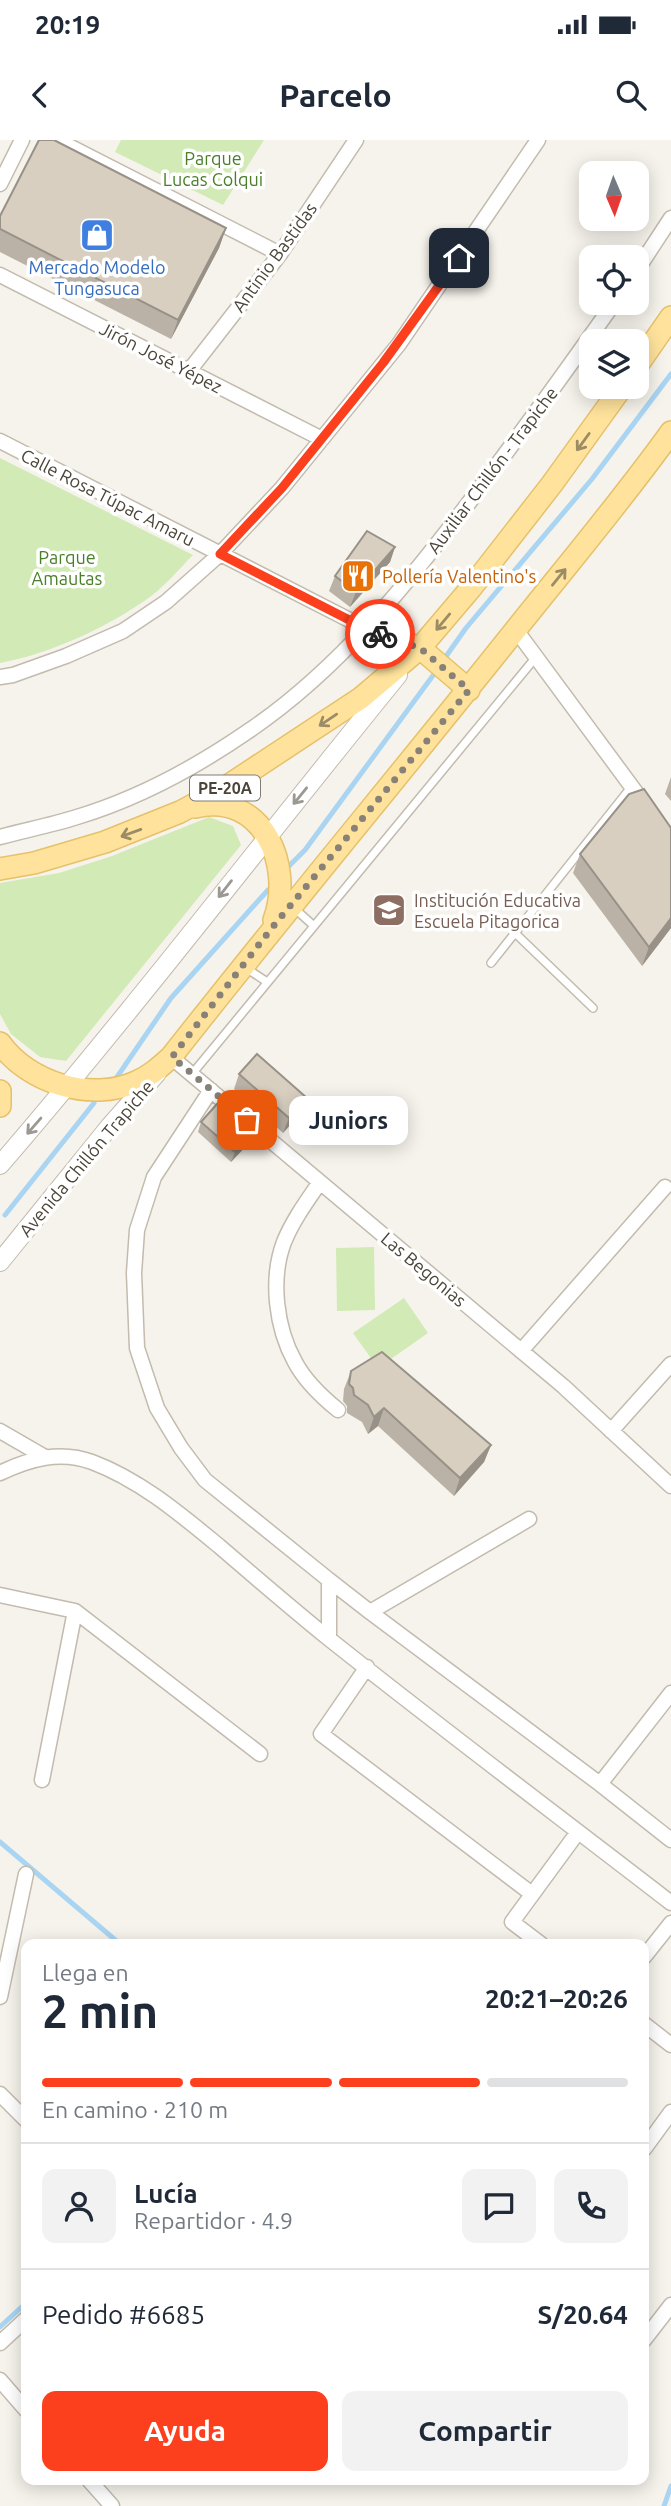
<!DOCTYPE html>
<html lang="es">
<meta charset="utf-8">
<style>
:root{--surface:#fff;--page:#f2f2f3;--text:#1f2937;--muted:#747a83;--line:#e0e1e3;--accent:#fc3f1d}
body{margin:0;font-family:Ubuntu,sans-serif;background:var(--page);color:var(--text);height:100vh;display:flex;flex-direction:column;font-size:26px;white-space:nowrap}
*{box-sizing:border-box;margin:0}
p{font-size:23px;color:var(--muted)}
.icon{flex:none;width:38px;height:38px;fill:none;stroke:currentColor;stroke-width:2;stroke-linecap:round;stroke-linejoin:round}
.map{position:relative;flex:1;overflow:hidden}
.sheet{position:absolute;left:21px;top:1799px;width:628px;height:546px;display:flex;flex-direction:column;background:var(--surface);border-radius:14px;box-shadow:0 4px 18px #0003}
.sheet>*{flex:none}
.needle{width:46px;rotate:178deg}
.controls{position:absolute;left:579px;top:21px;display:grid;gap:14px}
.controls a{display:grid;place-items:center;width:70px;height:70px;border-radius:14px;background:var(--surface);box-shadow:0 4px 18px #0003;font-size:35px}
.pin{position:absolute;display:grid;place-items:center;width:60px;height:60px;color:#fff;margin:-30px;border-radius:14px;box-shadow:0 4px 10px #0006}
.courier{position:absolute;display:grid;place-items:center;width:70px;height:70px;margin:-35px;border:5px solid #fc3f1d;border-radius:50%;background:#fff;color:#222;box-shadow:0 2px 9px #0007}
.bubble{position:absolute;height:49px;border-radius:14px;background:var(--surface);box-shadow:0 4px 18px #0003;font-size:23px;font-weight:700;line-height:49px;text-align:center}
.overview em{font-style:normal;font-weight:700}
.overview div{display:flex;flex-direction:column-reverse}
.overview{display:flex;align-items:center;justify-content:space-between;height:119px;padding:0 21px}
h1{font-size:46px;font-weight:700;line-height:52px}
.bar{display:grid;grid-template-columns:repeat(4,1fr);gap:10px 7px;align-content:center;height:84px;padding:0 21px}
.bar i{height:9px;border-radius:5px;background:var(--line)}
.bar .active{background:var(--accent)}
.bar p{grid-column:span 4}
.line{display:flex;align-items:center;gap:18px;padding:0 21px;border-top:2px solid var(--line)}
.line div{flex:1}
.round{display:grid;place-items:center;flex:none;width:74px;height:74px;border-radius:14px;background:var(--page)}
.cta{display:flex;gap:14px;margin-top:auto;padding:14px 21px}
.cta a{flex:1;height:80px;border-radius:14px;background:var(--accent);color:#fff;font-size:28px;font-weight:700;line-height:80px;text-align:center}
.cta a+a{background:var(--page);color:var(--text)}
.status{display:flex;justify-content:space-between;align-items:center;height:49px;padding:0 35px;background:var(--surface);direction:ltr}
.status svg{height:19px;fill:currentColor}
header{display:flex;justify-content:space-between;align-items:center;height:91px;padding:0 21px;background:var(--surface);font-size:32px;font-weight:700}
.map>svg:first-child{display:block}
</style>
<div class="status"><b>20:19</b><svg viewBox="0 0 49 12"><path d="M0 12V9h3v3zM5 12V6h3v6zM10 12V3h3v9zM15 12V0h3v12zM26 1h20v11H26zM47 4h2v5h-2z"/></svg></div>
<header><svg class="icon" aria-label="back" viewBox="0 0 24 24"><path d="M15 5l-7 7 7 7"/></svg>Parcelo<svg class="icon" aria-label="search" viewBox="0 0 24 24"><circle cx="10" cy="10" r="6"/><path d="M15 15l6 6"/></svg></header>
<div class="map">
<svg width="671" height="2366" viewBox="0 0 671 2366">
<rect width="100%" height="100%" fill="#f6f3ec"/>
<path fill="#d2eab5" d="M121 0H264L223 65 115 12Z
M0 318 193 415C179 429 165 446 150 457 108 487 50 514 0 523Z
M209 677 233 686 241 705 66 921 40 917 11 894 0 874V743L59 733 112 716Z
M374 1107 375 1170 337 1171 336 1108Z
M404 1158 428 1193 378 1228 353 1193Z"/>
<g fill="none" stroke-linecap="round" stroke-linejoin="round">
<path stroke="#a9d4f2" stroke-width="5" d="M442 522 466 488 592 339 671 234
M289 726 305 710 437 530
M117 937 171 858 268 750
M5 1075 94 963
M0 1702 120 1804
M0 2187 26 2163
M664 2366 671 2346"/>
<g stroke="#c2bbae" stroke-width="10">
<path id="service" d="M294 768 314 786
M515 793 593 868
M491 823 632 646
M246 828 267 842
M192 934 536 517"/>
</g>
<g stroke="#c2bbae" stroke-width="17">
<path id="minor" d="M57 0 280 114
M0 44 22 0
M637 130 671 78
M0 135 322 299
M189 231 280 114 356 0
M0 301 365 488
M516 490 646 666
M0 537 13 535 66 516 123 491 166 462 220 414 282 348 399 204 538 0
M0 697C26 690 52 685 77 677 137 659 196 627 247 592 338 531 409 442 474 356 522 292 568 228 614 163
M171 917 563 1246 671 1346
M211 950 154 1037 137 1090 134 1133 137 1208 157 1268 181 1308 205 1340 329 1440V1498
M320 1042C307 1061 293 1080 284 1102 270 1139 276 1188 295 1222 305 1241 322 1257 338 1270
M521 1211 665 1047
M0 1291 45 1317
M611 1291 671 1224
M0 1333C29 1319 60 1310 92 1322 140 1340 180 1374 219 1406 255 1437 291 1468 328 1498 441 1588 557 1675 671 1763
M329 1440 370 1472 529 1379
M0 1455 75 1471 260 1614
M370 1472 600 1644 671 1700
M367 1527 321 1594 532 1754
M42 1640 75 1471
M600 1644 671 1553
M541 1804 512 1782 578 1692
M644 1817 671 1783
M0 1857 26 1734
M644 1884 671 1905
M0 1954 26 1980
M644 2009 671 1972
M644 2200 671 2165
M0 2203 26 2179
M0 2240 26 2270
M89 2340 112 2366"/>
</g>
<g stroke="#c2bbae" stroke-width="20">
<path id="tertiary" d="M0 1025C137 866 265 698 398 535
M0 1122 110 986 157 933"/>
</g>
<g stroke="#e6c16a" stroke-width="24">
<path id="primary" d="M637 226 671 177
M365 488 420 508 469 550
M195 667C263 651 294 726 274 780
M0 729 34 723 105 702 180 672 223 649 361 558 420 508 471 448 552 344 622 247
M0 903C28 943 91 962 136 942 150 936 160 927 171 917 285 772 403 631 517 488 569 423 623 359 671 292
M0 951V966"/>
</g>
<use href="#service" stroke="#fff" stroke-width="7"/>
<use href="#minor" stroke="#fff" stroke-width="14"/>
<use href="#tertiary" stroke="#fff" stroke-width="18"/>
<use href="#primary" stroke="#ffe39c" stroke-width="21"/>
</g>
<path fill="#bab2a6" d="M0 76 226 88 219 108 171 199 0 112Z
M395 407 390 422 350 467 329 451 335 436Z
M671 637V661L665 654Z
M671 688V788L642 826 573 733 580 714Z
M239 934 307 958 301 973 283 993 234 949Z
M201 982 251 994 248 1004 231 1022 198 992Z
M351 1231 491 1305 484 1322 454 1356 378 1286 368 1294 362 1282 347 1273V1266L343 1261 344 1249Z"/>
<path fill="#979187" d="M226 88 219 108 171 199 178 180Z
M395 407 390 422 350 467 356 452Z
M671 778V788L642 826 649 807Z
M307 958 301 973 283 993 289 978Z
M251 994 248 1004 231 1022 235 1012Z
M384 1268 378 1286 368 1294 374 1277Z
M491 1305 484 1322 454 1356 460 1338Z"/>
<path fill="#d8cfc1" stroke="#979187" stroke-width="2" d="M39 0H54L226 88 178 180 0 89V76Z
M367 391 395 407 356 452 335 436Z
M644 649 671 688V778L649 807 580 714 629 654Z
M257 914 307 958 289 978 239 934Z
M217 964 251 994 235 1012 201 982Z
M382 1212 491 1305 460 1338 384 1268 374 1277 368 1265 354 1255 353 1248 349 1244 351 1231Z"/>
<defs><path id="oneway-shaft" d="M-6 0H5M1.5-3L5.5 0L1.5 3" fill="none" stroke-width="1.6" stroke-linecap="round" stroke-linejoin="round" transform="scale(1.75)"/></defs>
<g stroke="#9c8c66">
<use href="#oneway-shaft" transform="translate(583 302) rotate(126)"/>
<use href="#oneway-shaft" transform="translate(559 437) rotate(-51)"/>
<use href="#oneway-shaft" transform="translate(443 482) rotate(130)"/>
<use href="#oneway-shaft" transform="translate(328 580) rotate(146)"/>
<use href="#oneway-shaft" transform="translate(131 693) rotate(160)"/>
</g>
<g stroke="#9c9892">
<use href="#oneway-shaft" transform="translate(300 656) rotate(129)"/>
<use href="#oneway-shaft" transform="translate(225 749) rotate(128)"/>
<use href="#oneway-shaft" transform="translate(34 986) rotate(131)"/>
</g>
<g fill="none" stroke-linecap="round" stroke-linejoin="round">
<path stroke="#878178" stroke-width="7" stroke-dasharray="0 12.6" d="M247 980 172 917 271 789 469 550 420 508 380 494"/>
<path stroke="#fc3f1d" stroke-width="9" d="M380 494 365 488 220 414 282 348 383 223 459 118"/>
</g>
<defs>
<g id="shop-square" transform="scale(1.75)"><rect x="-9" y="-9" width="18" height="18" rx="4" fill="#3f7fe0" stroke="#fff"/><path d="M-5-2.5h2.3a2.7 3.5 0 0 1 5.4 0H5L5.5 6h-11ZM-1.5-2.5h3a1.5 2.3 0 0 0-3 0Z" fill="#fff"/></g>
<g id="restaurant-square" transform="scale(1.75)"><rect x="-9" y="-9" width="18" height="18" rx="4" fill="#e8710a" stroke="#fff"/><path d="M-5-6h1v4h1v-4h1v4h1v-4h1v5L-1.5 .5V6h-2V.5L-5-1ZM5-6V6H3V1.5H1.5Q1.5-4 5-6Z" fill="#fff"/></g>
<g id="school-square" transform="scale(1.75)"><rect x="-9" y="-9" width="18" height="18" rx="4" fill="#8d6e63" stroke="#fff"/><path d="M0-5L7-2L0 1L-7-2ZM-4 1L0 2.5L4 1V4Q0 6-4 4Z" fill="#fff"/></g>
</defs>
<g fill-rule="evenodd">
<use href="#shop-square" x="97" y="95"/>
<use href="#restaurant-square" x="358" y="436"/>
<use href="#school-square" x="389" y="770"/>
</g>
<g text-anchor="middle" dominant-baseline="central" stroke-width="7" stroke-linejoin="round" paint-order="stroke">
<rect fill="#fff" stroke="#817c74" stroke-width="2" x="190" y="635.5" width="70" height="25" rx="5"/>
<g font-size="16" font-weight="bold" fill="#4b4439">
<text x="225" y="648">PE-20A</text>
</g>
<g font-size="18" fill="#4a7f2a" stroke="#fff">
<text x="213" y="18">Parque<tspan x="213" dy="21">Lucas Colqui</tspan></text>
<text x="67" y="417">Parque<tspan x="67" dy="21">Amautas</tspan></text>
</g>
<g font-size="18" fill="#4b4439" stroke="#fff">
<text transform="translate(274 117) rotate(-54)">Antinio Bastidas</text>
<text transform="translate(161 217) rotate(27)">Jirón José Yépez</text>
<text transform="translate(492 330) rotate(-53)">Auxiliar Chillón - Trapiche</text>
<text transform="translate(108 357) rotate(27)">Calle Rosa Túpac Amaru</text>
<text transform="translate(86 1018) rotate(-50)">Avenida Chillón Trapiche</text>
<text transform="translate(424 1129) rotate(40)">Las Begonias</text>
</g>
<g font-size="18" fill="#366cbe" stroke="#fff">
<text x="97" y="127">Mercado Modelo<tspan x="97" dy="21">Tungasuca</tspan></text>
</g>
<g font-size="18" fill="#c56008" stroke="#fff" text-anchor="start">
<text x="382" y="436">Pollería Valentino's</text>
</g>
<g font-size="18" fill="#785e54" stroke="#fff" text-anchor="start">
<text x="414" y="760">Institución Educativa<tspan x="414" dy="21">Escuela Pitagorica</tspan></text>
</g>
</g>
</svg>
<div class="controls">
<a><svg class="needle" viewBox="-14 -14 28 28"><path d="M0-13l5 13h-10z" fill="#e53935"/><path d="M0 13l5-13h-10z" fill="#747a83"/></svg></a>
<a><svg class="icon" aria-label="locate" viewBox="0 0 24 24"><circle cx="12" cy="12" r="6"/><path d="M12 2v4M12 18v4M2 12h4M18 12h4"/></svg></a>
<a><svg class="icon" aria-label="layers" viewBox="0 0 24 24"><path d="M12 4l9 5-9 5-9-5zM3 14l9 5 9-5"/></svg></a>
</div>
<div class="pin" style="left:247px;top:980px;background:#ea580c"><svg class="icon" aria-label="bag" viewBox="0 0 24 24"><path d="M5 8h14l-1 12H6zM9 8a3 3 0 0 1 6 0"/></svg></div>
<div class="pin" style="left:459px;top:118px;background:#1f2937"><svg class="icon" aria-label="home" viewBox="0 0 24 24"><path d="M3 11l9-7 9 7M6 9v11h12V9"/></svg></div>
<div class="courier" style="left:380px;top:494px"><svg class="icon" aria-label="bike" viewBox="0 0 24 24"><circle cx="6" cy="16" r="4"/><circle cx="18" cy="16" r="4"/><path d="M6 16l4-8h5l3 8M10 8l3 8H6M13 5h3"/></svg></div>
<div class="bubble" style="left:289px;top:956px;width:119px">Juniors</div>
<section class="sheet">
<div class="overview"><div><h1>2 min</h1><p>Llega en</p></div><em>20:21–20:26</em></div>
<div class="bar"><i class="active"></i><i class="active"></i><i class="active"></i><i></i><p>En camino · 210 m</p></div>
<div class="line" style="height:126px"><a class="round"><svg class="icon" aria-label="person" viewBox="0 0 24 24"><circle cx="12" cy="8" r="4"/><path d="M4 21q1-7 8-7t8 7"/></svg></a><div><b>Lucía</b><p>Repartidor · 4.9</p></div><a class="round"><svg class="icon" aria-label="chat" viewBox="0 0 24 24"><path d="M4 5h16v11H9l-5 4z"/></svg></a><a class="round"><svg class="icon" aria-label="phone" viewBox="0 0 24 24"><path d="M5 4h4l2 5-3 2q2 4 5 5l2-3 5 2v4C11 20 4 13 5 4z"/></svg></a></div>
<div class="line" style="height:91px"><div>Pedido #6685</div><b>S/20.64</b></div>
<div class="cta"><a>Ayuda</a><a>Compartir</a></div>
</section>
</div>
